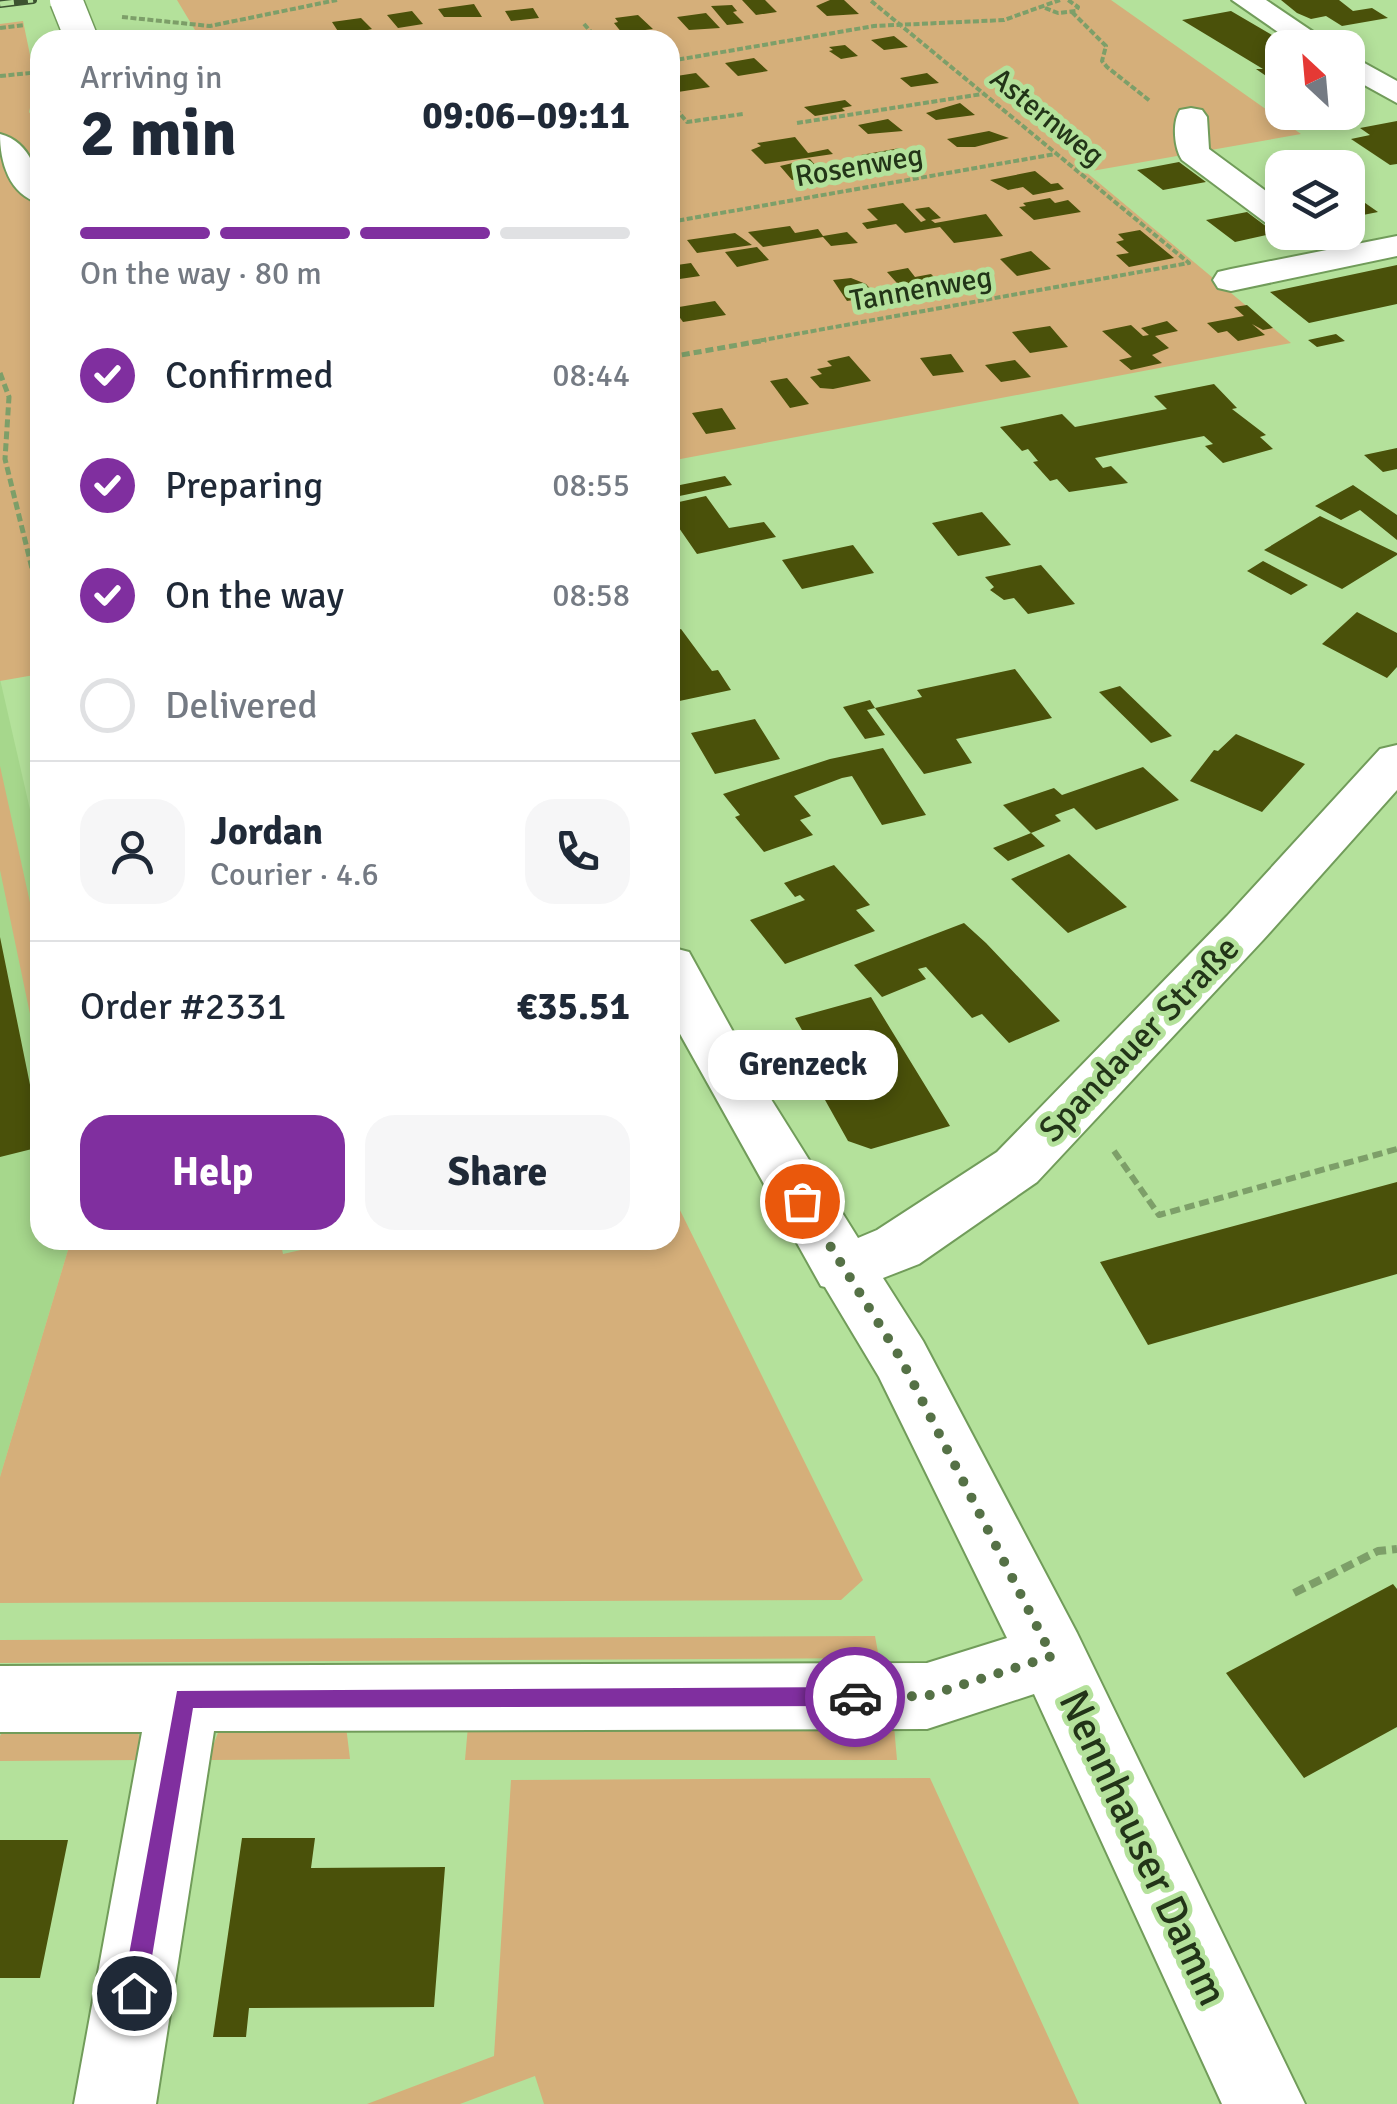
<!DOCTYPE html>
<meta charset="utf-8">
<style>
:root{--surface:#fff;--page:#f6f6f7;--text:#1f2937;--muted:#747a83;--line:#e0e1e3;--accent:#802f9f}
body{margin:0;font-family:Signika,sans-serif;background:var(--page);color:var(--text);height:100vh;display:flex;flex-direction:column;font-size:38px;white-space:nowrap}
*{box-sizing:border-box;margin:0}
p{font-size:32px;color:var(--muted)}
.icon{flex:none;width:55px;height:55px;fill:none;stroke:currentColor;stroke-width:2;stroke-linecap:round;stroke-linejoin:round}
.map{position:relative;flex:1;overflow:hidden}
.panel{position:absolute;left:30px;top:30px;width:650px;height:1220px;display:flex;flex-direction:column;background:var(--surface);border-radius:30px;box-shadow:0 5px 15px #0003}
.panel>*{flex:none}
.needle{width:65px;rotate:334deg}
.buttons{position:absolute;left:1265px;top:30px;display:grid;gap:20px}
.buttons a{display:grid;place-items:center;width:100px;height:100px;border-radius:20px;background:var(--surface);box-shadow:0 5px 15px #0003;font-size:50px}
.pin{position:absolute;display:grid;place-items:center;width:85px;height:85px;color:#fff;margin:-42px;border:5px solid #fff;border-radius:50%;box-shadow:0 2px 10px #0007}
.courier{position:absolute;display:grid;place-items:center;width:100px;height:100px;margin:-50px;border:8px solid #802f9f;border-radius:50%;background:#fff;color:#222;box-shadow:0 2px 12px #0007}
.bubble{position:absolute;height:70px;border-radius:30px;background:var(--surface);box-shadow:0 5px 15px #0003;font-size:32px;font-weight:700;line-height:70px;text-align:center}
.overview em{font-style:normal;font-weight:700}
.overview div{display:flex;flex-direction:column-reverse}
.overview{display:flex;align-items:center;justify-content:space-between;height:170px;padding:0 50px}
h1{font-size:65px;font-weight:700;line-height:75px}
.bar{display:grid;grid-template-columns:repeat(4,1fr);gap:15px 10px;align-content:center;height:120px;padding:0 50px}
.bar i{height:12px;border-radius:8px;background:var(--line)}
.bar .on{background:var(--accent)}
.bar p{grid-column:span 4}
.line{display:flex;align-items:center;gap:25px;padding:0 50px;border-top:2px solid var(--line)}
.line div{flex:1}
.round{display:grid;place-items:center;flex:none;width:105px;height:105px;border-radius:30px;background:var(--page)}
ol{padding:0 50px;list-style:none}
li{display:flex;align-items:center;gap:30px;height:110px}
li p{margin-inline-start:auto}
li .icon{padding:10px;border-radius:50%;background:var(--accent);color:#fff;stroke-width:4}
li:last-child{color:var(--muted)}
li i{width:55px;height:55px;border:5px solid var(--line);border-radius:50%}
.cta{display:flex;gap:20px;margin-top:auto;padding:20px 50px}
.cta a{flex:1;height:115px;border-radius:30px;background:var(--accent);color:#fff;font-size:40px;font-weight:700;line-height:115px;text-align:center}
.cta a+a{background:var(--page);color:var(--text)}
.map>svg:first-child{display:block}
</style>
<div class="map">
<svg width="1397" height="2104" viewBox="0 0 1397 2104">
<rect width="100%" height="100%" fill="#b4e19b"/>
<path fill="#a6d78c" d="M0 679 40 853V1240H71L0 1477Z"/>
<path fill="#d5af7a" d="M177 0H1111L1301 134 1086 172 1291 343 670 461V40H169L198 35Z
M23 21 36 84 29 112 40 128V674L0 681V24Z
M0 766 40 948V1062L0 870Z
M670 1190 863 1580 841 1600 0 1603V1477L71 1240H280L283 1254 345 1240H670Z
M875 1636 879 1658 0 1663V1640Z
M346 1726 350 1759 208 1760 220 1727Z
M468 1726H894L897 1760H465Z
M5 1727H138L141 1760 0 1761V1736Z
M930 1778 1079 2104H544L535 2076 460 2104H367L494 2056 511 1780Z"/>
<path fill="#4a510a" d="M742 0H765L777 12 756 15Z
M830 0H844L859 14 827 16 816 6Z
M1281 0H1339L1353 11 1372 8 1388 18 1342 26 1326 16 1311 19 1297 13Z
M474 4 482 17H444L438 9Z
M732 5 737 11 733 12 744 23 727 25 711 6Z
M533 8 539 18 511 21 505 11Z
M412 11 423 24 398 28 387 15Z
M1231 11 1294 48H1282V87L1256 69H1263L1182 20Z
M706 13 720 28 689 30 677 17Z
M638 15 653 29 622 33 614 23 618 22 615 18Z
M361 18 372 29 341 36 332 22Z
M894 36 908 47 884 50 871 40Z
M845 45 858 56 841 59 829 51 833 50 829 47Z
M754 58 768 71 738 76 725 63Z
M696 73 710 87 678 92 672 85 677 84 670 77Z
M927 73 939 83 911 87 900 78Z
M845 100 852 106 842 108 845 111 815 116 804 107Z
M960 103 975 115 936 120 926 113Z
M888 119 903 131 868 134 858 125Z
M1397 121V164L1390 165 1351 139 1370 135 1360 128Z
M989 131 1009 138 975 147H957L947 139Z
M795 137 808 153 828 149 833 154 765 164 751 150 761 146 757 143Z
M900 148 910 157 870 164 861 155Z
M1317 158 1331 168H1282V171L1275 168Z
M810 159 824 175 792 180 780 166Z
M1179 162 1206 182 1163 190 1137 170Z
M1035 171 1051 184 1058 183 1064 189 1033 195 1023 187 1008 190 990 180Z
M1348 191 1378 212 1348 218Z
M1050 198 1055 203 1068 200 1081 212 1034 220 1019 207 1026 206 1023 203Z
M903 203 921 222 926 220 915 209 929 207 941 218 931 220 935 223 986 214 1003 236 954 243 940 227 905 233 896 224 867 229 862 223 878 220 867 209Z
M1247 212 1275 233 1235 242 1206 220Z
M790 226 795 233 818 229 823 236 847 232 858 243 831 246 823 237 763 247 748 232Z
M1140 230 1174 258 1129 267 1116 255 1129 253 1116 242 1124 240 1118 234Z
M735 233 752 245 697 253 687 240Z
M757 247 769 260 737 267 725 252Z
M1031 251 1051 269 1017 276 1000 259Z
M691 263 700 276 673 280 670 266Z
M1397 265V304L1309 323 1270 292Z
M908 268 915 277 931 274 937 280 927 282 932 287 905 292 887 272Z
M851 278 866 284 877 296 847 301 833 280Z
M715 301 726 315 683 322 673 308Z
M1247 305 1273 328 1263 330 1252 324 1265 335 1238 341 1227 331 1218 333 1207 323 1244 316 1234 307Z
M1167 321 1178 331 1155 336 1169 348 1152 355 1162 363 1131 370 1119 360 1132 357 1102 331 1131 325 1143 336 1149 335 1141 328Z
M1050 326 1068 347 1030 353 1012 332Z
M1336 334 1345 341 1317 347 1308 340Z
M951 354 964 372 933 376 920 358Z
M849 356 871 381 833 389 820 388 810 377 822 374 817 369 832 366 827 361Z
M1015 360 1031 377 1001 382 985 365Z
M787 378 809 404 790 408 770 381Z
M1214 384 1237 408 1232 409 1266 435 1260 437 1273 449 1223 463 1205 446 1213 444 1204 436 1095 458 1103 468 1111 466 1128 483 1069 492 1057 479 1050 481 1033 462 1038 461 1028 449 1022 451 1000 427 1062 414 1075 427 1167 409 1154 396Z
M722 408 736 429 706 434 692 413Z
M1397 448V469L1383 472 1364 455Z
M725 476 732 485 670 498V487Z
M1353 485 1397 515V540L1360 510 1341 520 1315 506Z
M706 496 729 528 764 522 776 537 697 554 670 515V504Z
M982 512 1011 545 958 556 932 523Z
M1320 516 1397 553V555L1342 589 1264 550Z
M853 545 874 573 802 589 782 560Z
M1263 561 1308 585 1291 595 1247 571Z
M1041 565 1075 604 1028 614 1014 598 1004 600 990 590 994 587 985 577Z
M1357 612 1397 633V667L1387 678 1322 644Z
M681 629 712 671 718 670 731 690 670 703V632Z
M1015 669 1052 718 956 739 972 763 924 774 875 708 922 697 917 690Z
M1120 686 1172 736 1151 743 1099 692Z
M870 700 875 708 867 710 885 735 865 739 843 707Z
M755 719 780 759 715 774 691 733Z
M1236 734 1305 764 1262 812 1190 781 1214 750 1218 751Z
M883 748 926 815 882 825 852 776 842 778 794 796 811 816 800 820 813 835 764 852 735 817 740 815 723 794 830 759Z
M1143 767 1179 800 1096 830 1074 808 1055 815 1061 821 1031 833 1003 805 1054 788 1062 795Z
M1031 833 1045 846 1008 861 993 848Z
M1069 854 1127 907 1068 933 1011 879Z
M834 865 870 905 856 910 875 931 785 964 750 920 805 900 800 895 795 897 784 883Z
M964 923 986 943 1060 1021 1009 1043 982 1014 972 1018 926 967 918 969 926 979 882 997 854 965Z
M0 937 40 1134V1147L0 1157Z
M871 997 950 1126 871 1149 848 1141 792 1041 806 1037 795 1018Z
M1397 1182V1274L1148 1345 1100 1262Z
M1393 1584 1397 1589V1727L1304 1778 1226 1673Z
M242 1838H315L311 1868 445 1867 434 2007 249 2008 246 2037H213Z
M0 1840H68L40 1978H0Z"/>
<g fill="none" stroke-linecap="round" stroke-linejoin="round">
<g stroke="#719c5a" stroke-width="4">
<path id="minor" d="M1232 0H1266L1337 48H1301Z
M1348 54 1397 81V103L1348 76Z
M1191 108 1202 110 1207 117 1209 149 1282 203V229L1270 226 1182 160C1174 148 1172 122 1180 110Z
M0 134C31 142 40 175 40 203 9 195 0 162 0 134Z
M1397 236V256L1231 291 1218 288 1213 280 1218 272 1231 269Z
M1397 745V790L1263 940 1037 1182 919 1264 883 1278 923 1341 1077 1633 1305 2104H1222L1034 1694 927 1729 214 1731 156 2104H74L142 1732H0V1666L927 1663 1007 1638 879 1377 825 1287 821 1286 670 1016V947L689 952 764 1088 858 1238 877 1230 997 1152 1227 916 1380 749Z"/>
</g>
<path stroke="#7d9f69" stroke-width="4" stroke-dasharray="6 2.5" stroke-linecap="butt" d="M1045 8 1058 13 1076 11 1078 7 1068 0
M1072 12 1106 46 1102 61 1107 67 1150 101
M122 17 210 26 337 0
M584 24 598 40
M0 28 24 25
M670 61 874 26 1004 20 1060 0
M0 76 40 72
M670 102 687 122 743 114
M797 123 982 94
M670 222 1055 154
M752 342 1189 263 870 0"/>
<path stroke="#7d9f69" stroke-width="5" stroke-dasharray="8 4" stroke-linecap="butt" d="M670 357 766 340
M0 373 9 397 5 459 40 601"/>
<path stroke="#7d9f69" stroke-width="6" stroke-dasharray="10 5" stroke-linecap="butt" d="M1114 1151 1159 1215 1397 1149"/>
<path stroke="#7d9f69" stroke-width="8" stroke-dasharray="12 6" stroke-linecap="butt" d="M1294 1593 1378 1551 1397 1549"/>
<use href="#minor" fill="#fff" fill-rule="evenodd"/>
<g stroke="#3c5330" stroke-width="8">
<path id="rail" d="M0 4 33 0"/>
</g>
<use href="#rail" stroke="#b4e19b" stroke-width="5" stroke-dasharray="14" stroke-linecap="butt"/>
<g stroke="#719c5a" stroke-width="35" stroke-linecap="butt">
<path id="minor-bridge" d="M66 0 82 40"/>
</g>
<use href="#minor-bridge" stroke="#fff" stroke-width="32"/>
</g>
<path fill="#802f9f" d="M855 1687 866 1697 855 1706 193 1708 146 1993 142 2001 134 2005 126 2001 122 1993 177 1691Z"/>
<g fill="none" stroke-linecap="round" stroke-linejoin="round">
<path stroke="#557146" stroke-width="10" stroke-dasharray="0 18" d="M802 1201 901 1359 1052 1656 927 1696 855 1697"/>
</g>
<g text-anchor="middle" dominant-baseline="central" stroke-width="10" stroke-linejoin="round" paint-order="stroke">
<g font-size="30" fill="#223418" stroke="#b4e19b">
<text transform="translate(1047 117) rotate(39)">Asternweg</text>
<text transform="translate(859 166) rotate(-10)">Rosenweg</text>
<text transform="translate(921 289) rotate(-10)">Tannenweg</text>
</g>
<g font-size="35" fill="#223418" stroke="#b4e19b">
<text transform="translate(1139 1039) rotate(-46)">Spandauer Straße</text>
</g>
<g font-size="42" fill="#223418" stroke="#b4e19b">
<text transform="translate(1143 1848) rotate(65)">Nennhauser Damm</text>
</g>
</g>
</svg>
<div class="buttons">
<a><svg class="needle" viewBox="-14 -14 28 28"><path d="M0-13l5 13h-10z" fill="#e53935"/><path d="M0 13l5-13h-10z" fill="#747a83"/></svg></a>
<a><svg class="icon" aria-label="layers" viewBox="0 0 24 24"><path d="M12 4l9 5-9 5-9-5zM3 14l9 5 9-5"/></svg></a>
</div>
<div class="pin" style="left:802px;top:1201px;background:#ea580c"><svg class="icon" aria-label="bag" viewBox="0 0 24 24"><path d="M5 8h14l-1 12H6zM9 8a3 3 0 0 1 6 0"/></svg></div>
<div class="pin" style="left:134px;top:1993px;background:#1f2937"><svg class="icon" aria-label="home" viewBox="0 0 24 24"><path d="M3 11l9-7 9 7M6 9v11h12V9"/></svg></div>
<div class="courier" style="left:855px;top:1697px"><svg class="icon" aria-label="car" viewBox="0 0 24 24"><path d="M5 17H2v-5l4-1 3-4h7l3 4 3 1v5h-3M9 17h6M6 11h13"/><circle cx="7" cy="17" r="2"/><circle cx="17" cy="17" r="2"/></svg></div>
<div class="bubble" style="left:708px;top:1030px;width:190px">Grenzeck</div>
<section class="panel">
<div class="overview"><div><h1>2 min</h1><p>Arriving in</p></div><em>09:06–09:11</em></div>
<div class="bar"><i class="on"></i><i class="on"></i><i class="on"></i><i></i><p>On the way · 80 m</p></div>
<ol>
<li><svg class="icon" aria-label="check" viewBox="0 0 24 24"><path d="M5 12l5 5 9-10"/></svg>Confirmed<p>08:44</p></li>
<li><svg class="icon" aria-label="check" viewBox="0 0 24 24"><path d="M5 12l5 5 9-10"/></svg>Preparing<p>08:55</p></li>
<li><svg class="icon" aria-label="check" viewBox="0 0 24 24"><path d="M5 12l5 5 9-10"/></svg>On the way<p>08:58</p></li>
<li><i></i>Delivered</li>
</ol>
<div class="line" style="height:180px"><a class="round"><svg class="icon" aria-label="person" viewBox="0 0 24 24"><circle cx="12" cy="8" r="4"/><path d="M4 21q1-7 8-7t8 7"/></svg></a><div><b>Jordan</b><p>Courier · 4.6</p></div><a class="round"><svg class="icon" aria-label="phone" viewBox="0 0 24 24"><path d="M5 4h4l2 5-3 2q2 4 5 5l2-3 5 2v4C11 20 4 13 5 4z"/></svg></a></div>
<div class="line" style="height:130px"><div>Order #2331</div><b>€35.51</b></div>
<div class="cta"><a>Help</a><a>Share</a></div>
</section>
</div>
